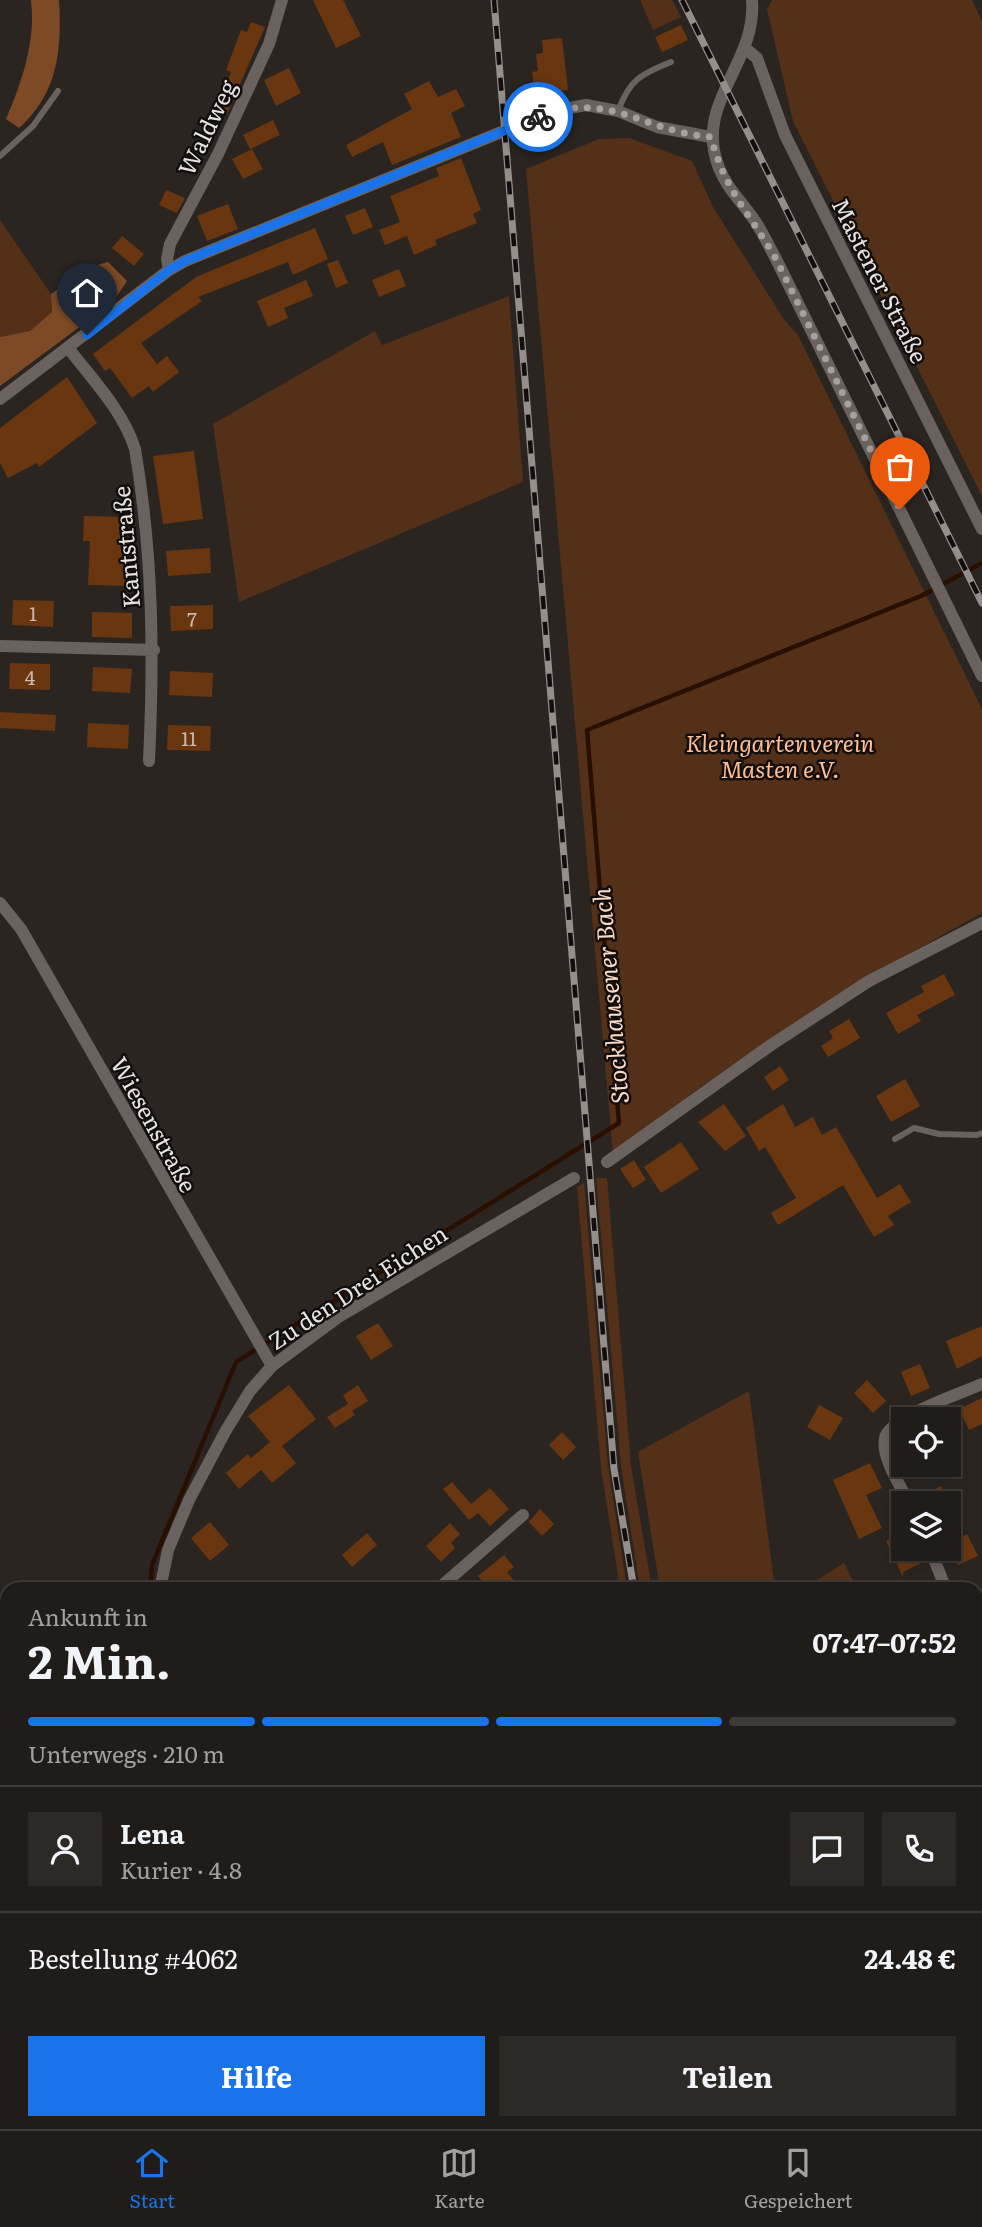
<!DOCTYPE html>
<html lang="de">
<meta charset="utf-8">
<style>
:root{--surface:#201c19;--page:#2d2926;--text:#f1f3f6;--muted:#a2a1a2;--line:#3d3a38;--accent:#1a73e8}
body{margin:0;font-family:Literata,serif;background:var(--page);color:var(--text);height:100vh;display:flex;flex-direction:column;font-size:26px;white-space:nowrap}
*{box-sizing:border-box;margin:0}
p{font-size:23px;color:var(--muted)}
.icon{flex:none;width:38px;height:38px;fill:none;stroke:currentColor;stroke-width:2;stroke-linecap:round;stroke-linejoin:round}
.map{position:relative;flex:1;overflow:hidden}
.sheet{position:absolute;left:0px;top:1582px;width:984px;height:548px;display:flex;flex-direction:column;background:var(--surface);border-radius:21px 21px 0 0;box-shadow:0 4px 10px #0003,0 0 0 2px var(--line)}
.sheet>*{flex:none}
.fabs{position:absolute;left:891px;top:1407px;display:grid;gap:14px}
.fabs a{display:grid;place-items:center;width:70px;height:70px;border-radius:0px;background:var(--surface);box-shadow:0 4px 10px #0003,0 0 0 2px var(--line);font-size:35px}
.pin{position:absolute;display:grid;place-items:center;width:60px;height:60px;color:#fff;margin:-72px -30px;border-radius:50% 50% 50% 0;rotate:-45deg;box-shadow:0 0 7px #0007}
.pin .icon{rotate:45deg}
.courier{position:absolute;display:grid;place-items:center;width:70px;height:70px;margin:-35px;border:5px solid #1a73e8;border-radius:50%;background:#fff;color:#222;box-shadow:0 2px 9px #0007}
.head em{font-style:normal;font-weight:700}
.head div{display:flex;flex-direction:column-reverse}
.head{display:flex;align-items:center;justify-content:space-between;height:119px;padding:0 28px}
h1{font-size:46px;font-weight:700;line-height:52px}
.bar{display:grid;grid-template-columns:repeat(4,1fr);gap:10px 7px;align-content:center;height:84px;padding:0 28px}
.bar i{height:9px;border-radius:5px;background:var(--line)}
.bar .on{background:var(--accent)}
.bar p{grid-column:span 4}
.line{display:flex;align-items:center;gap:18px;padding:0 28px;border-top:2px solid var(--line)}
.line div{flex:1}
.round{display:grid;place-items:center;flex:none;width:74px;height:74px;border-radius:0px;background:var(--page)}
.primary-button{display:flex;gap:14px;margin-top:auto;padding:14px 28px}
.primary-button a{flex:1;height:80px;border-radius:0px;background:var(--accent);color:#fff;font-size:28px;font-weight:700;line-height:80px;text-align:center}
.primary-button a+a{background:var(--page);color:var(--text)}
.tab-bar{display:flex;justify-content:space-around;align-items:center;height:98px;border-top:2px solid var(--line);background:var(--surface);font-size:19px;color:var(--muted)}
.tab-bar a{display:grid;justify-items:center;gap:4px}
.tab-bar .on{color:var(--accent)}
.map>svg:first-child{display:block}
</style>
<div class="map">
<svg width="982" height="2129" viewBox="0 0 982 2129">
<rect width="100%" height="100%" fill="#2b2521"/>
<path fill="#543018" d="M640 0H672L681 17 653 30Z
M772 0H972L982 21V496L793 121 767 9Z
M629 138 692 161 713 207 785 321 798 335 982 709V913C853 984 727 1061 613 1154L526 169 599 139Z
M0 220 51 294 52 312 30 331 0 337Z
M509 296 523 482 239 602 213 424 375 331 382 345Z
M596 1178H607L631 1466 652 1589H640L621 1466Z
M584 1183 608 1466 627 1589H620L601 1468 577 1187Z
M749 1391 775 1589H660L638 1452Z
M844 1563 857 1589H803Z
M7 1774V1966L0 1970V1778Z"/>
<path fill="#7e4a26" d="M31 0H59C62 50 58 93 19 128L6 119C22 82 36 41 31 0Z
M108 262 127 281 113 302 0 386V337L30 331 52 312 51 294 90 267Z"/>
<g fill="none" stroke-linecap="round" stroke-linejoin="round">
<path stroke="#290f00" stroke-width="4.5" d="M150 1589 152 1565 236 1362 619 1123 587 730 921 596 982 563
M0 1961 7 1957"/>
</g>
<path fill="#693610" d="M313 0H343L361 36 336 48Z
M251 22 265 27 227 114 217 110 231 72 226 70 241 30 247 32Z
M681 25 688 40 662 52 655 37Z
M562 38 568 90 535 94 532 72 538 71 536 54 543 53 542 40Z
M289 68 301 93 276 106 264 80Z
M429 81 438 97 456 89 465 106 451 113 461 137 392 165 383 142 352 157 346 145 412 109 404 94Z
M273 120 280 135 250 149 243 135Z
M252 149 263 169 243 179 232 159Z
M461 158 481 210 473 214 477 223 435 240 437 245 414 255 407 236 385 245 379 230 400 222 390 196 439 176 436 168Z
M166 190 185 198 177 213 159 205Z
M228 204 238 229 207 241 197 216Z
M365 208 373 227 353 235 345 216Z
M315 228 328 259 293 275 288 262 198 297 202 301 141 343 157 364 167 356 179 372 153 392 149 386 132 398 110 368 105 371 93 354 196 277Z
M122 236 144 254 134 266 112 248Z
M338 260 348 283 336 288 327 264Z
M399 269 406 286 379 297 372 280Z
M306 280 313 296 284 308 288 318 268 327 257 301Z
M67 377 97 423 39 467 37 463 8 478 0 463V428Z
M194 451 203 519 163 524 153 456Z
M84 516 124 517 123 561H130L129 586 88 585 90 541H83Z
M210 548 211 573 168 576 166 551Z
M13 600 54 601 53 627 12 625Z
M213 605V629L171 631 170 606Z
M92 612 132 613V638L92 637Z
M10 663 50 664V690L9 689Z
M93 667 132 669 130 693 92 691Z
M170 671 213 673 212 697 169 695Z
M0 712 56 715 55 731 0 728Z
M88 723 129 725 128 749 87 747Z
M168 725 211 726 210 751 167 750Z
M944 974 955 995 917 1015 921 1021 898 1034 886 1013 924 992 921 986Z
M849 1019 860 1038 828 1057 821 1046 833 1038 829 1031Z
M780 1066 789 1080 773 1091 764 1077Z
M905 1079 920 1106 891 1122 876 1096Z
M724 1104 746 1136 725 1151 698 1122Z
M783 1104 795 1127 813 1117 822 1135 836 1127 877 1198 900 1184 911 1202 888 1216 894 1225 874 1237 843 1185 778 1225 771 1213 796 1198 765 1147 759 1151 746 1128Z
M681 1142 699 1169 661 1193 644 1167Z
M634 1160 646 1180 633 1188 620 1169Z
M378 1323 393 1346 371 1360 356 1336Z
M982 1326V1356L957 1369 946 1341Z
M920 1364 930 1388 911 1396 901 1372Z
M867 1380 886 1401 873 1413 854 1393Z
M289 1385 316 1419 282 1446 296 1463 272 1483 261 1470 239 1489 226 1473 248 1454 251 1458 270 1442 248 1416Z
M358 1385 368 1401 352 1411 355 1415 335 1428 327 1417 348 1404 343 1395Z
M982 1398V1424L969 1430 959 1409Z
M819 1405 843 1418 830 1440 807 1427Z
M562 1432 576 1447 563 1460 549 1445Z
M870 1463 882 1488 866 1495 882 1528 859 1539 833 1480Z
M452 1482 471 1504 490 1488 509 1509 490 1526 478 1513 469 1520 443 1489Z
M941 1486 949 1503H929L925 1494Z
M540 1509 554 1524 542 1536 529 1522Z
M210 1522 229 1545 210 1561 191 1538Z
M450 1523 460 1534 451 1543 455 1548 441 1562 426 1546Z
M903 1532V1549H914L921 1563 903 1572V1577L886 1541Z
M367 1533 377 1545 352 1567 342 1555Z
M967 1534 978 1556 958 1565 948 1543Z
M504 1555 514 1567 507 1572 516 1583 509 1589H502L497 1583 489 1589 478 1576Z"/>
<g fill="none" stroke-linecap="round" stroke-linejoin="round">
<path stroke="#69625e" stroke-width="6" d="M618 111C630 79 640 75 671 62
M0 156 33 126 58 91
M895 1139 914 1128 939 1134 977 1135 982 1133
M886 2123 889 2129"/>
<path stroke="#69625e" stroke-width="12" d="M752 0C757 65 693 102 719 168 727 189 743 203 755 221 763 233 769 246 776 259L982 676
M746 49 757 58 785 135 982 529
M169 270 167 259 170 244 218 154 269 44 282 0
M69 349C93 380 123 411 135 449 153 555 154 654 149 761
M0 399 169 270 185 261 553 111 586 105 618 111 657 127 711 137
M0 646 154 650
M0 903 21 929 272 1366
M607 1162 771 1045 869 981 982 923
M909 1503C901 1486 881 1458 885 1438 889 1417 962 1393 982 1384
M930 1549 946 1589
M160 1589 168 1550 189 1500 225 1432 250 1391 272 1366 340 1316 574 1178
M438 1589 523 1515
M976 1828 982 1833
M976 2086 982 2088
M212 2129 216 2123"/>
<g stroke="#948e8c" stroke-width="7">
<path id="rail" d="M494 0 614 1469 634 1589
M682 0 982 603
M776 2123 779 2129"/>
</g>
<use href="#rail" stroke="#110e0d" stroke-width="4.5" stroke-dasharray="13" stroke-linecap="butt"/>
</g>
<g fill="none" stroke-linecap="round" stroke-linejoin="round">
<path stroke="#a6a09e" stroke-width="7" stroke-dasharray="0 12.6" d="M538 117C609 89 643 132 711 137 724 189 750 214 776 259L900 509"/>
<path stroke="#1a73e8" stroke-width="9" d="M87 335 169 270 185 261 538 117"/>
</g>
<g text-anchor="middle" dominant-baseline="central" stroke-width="5" stroke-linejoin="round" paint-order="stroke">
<g font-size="19" fill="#c8b8ad">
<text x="33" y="613">1</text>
<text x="192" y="618">7</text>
<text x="30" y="677">4</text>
<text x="189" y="738">11</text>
</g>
<g font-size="23" fill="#e8e3e1" stroke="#110e0d">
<text transform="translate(206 127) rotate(-64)">Waldweg</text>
<text transform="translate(881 280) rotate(63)">Mastener Straße</text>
<text transform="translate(125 547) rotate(-95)">Kantstraße</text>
<text transform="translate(155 1124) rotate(61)">Wiesenstraße</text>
<text transform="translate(357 1286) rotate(-33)">Zu den Drei Eichen</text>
</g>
<g font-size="23" font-style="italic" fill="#febd94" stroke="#110e0d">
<text x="780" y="742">Kleingartenverein<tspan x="780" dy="26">Masten e.V.</tspan></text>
</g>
<g font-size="24" font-style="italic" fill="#fbdac5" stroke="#110e0d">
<text transform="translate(609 996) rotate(-95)">Stockhausener Bach</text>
</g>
</g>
</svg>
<div class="fabs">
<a><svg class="icon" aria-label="locate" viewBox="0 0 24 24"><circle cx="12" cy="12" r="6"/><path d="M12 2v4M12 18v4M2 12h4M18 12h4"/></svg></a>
<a><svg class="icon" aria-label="layers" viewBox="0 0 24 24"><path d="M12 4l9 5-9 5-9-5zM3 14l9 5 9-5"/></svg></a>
</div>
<div class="pin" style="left:900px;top:509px;background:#ea580c"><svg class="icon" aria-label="bag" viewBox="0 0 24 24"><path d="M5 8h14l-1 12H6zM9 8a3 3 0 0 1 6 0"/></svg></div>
<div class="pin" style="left:87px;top:335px;background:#1f2937"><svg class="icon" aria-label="home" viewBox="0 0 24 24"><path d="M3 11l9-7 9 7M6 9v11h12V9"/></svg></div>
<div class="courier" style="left:538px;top:117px"><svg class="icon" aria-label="bike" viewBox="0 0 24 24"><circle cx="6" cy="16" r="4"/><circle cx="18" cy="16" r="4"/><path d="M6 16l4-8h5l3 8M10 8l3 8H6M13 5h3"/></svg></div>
<section class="sheet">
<div class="head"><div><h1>2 Min.</h1><p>Ankunft in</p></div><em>07:47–07:52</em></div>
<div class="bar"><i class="on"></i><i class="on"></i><i class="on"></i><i></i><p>Unterwegs · 210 m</p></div>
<div class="line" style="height:126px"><a class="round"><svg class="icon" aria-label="person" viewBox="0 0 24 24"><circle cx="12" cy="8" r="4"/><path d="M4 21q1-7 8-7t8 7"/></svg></a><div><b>Lena</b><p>Kurier · 4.8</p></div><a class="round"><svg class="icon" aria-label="chat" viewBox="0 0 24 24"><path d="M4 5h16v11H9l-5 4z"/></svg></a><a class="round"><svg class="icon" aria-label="phone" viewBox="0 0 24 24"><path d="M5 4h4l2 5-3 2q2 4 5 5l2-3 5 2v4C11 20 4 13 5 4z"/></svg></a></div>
<div class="line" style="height:91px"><div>Bestellung #4062</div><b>24.48 €</b></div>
<div class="primary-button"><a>Hilfe</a><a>Teilen</a></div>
</section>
</div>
<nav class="tab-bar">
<a class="on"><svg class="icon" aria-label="home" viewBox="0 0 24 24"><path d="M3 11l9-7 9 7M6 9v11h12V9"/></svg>Start</a>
<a><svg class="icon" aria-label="map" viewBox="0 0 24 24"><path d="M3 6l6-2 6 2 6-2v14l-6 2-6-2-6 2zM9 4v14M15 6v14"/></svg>Karte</a>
<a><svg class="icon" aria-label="saved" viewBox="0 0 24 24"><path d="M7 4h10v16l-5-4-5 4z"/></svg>Gespeichert</a>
</nav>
